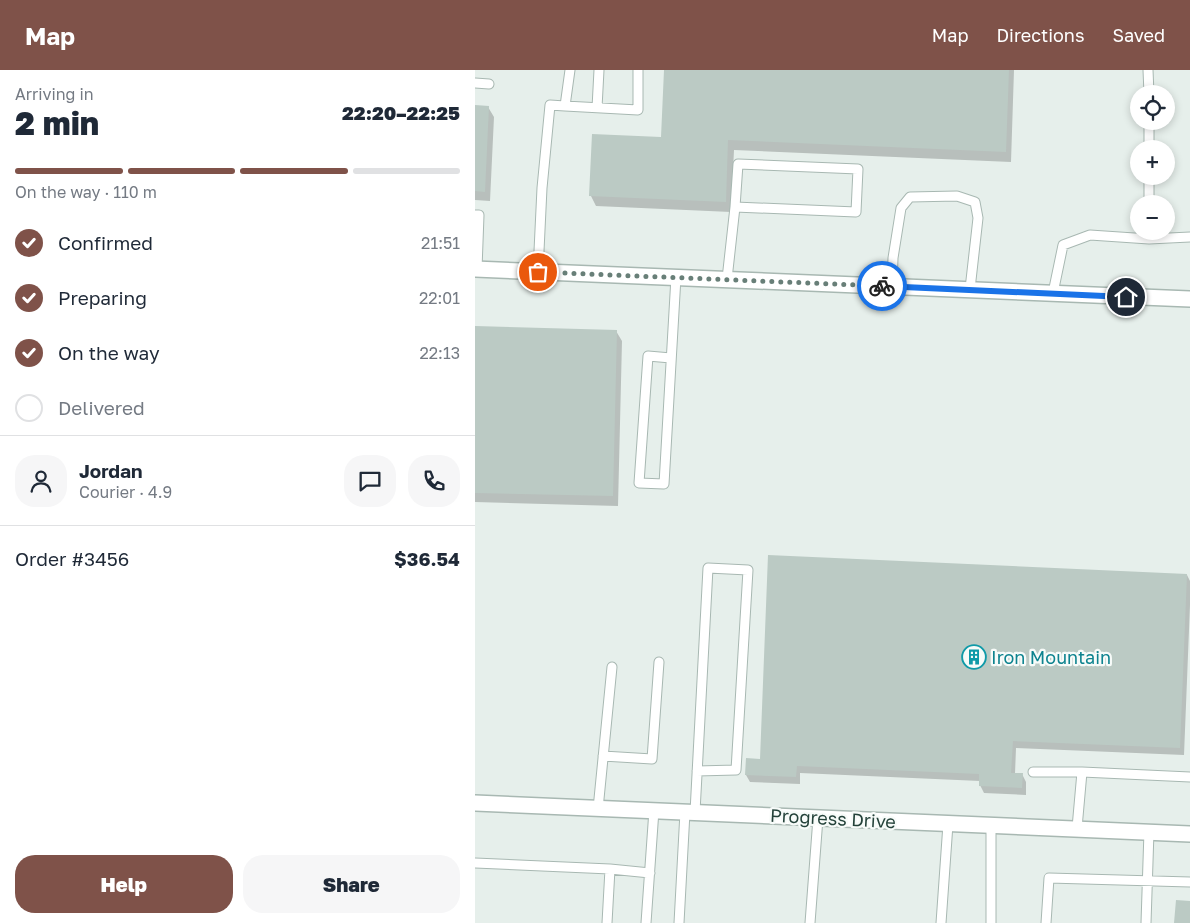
<!DOCTYPE html>
<meta charset="utf-8">
<style>
:root{--surface:#fff;--page:#f6f6f7;--text:#1f2937;--muted:#747a83;--line:#e0e1e3;--accent:#7f5249}
body{margin:0;font-family:"Golos Text",sans-serif;background:var(--page);color:var(--text);height:100vh;display:flex;flex-direction:column;font-size:19px;white-space:nowrap}
*{box-sizing:border-box;margin:0}
p{font-size:16px;color:var(--muted)}
.icon{flex:none;width:28px;height:28px;fill:none;stroke:currentColor;stroke-width:2;stroke-linecap:round;stroke-linejoin:round}
.map{position:relative;flex:1;overflow:hidden}
.details{display:flex;flex-direction:column;background:var(--surface);width:475px}
.details>*{flex:none}
.controls{position:absolute;left:655px;top:15px;display:grid;gap:10px}
.controls a{display:grid;place-items:center;width:45px;height:45px;border-radius:50%;background:var(--surface);box-shadow:0 2px 8px #0003;font-size:25px}
.pin{position:absolute;display:grid;place-items:center;width:42px;height:42px;color:#fff;margin:-21px;border:2px solid #fff;border-radius:50%;box-shadow:0 1px 5px #0007}
.courier{position:absolute;display:grid;place-items:center;width:50px;height:50px;margin:-25px;border:4px solid #1a73e8;border-radius:50%;background:#fff;color:#222;box-shadow:0 1px 6px #0007}
.head em{font-style:normal;font-weight:800}
.head div{display:flex;flex-direction:column-reverse}
.head{display:flex;align-items:center;justify-content:space-between;height:85px;padding:0 15px}
h1{font-size:32px;font-weight:800;line-height:38px}
.bar{display:grid;grid-template-columns:repeat(4,1fr);gap:8px 5px;align-content:center;height:60px;padding:0 15px}
.bar i{height:6px;border-radius:4px;background:var(--line)}
.bar .selected{background:var(--accent)}
.bar p{grid-column:span 4}
.line{display:flex;align-items:center;gap:12px;padding:0 15px;border-top:1px solid var(--line)}
.line div{flex:1}
.round{display:grid;place-items:center;flex:none;width:52px;height:52px;border-radius:20px;background:var(--page)}
ol{padding:0 15px;list-style:none}
li{display:flex;align-items:center;gap:15px;height:55px}
li p{margin-inline-start:auto}
li .icon{padding:5px;border-radius:50%;background:var(--accent);color:#fff;stroke-width:4}
li:last-child{color:var(--muted)}
li i{width:28px;height:28px;border:2px solid var(--line);border-radius:50%}
.primary-button{display:flex;gap:10px;margin-top:auto;padding:10px 15px}
.primary-button a{flex:1;height:58px;border-radius:20px;background:var(--accent);color:#fff;font-size:20px;font-weight:800;line-height:58px;text-align:center}
.primary-button a+a{background:var(--page);color:var(--text)}
header{display:flex;align-items:center;gap:30px;box-sizing:border-box;height:70px;padding:0 25px;background:var(--accent);color:#fff}
header strong{font-size:24px}
nav{display:flex;gap:28px;margin-inline-start:auto;font-size:18px}
main{display:flex;flex:1;min-height:0}
.map>svg:first-child{display:block}
</style>
<header>
<strong>Map</strong>
<nav><a>Map</a><a>Directions</a><a>Saved</a></nav>
</header>
<main>
<section class="details">
<div class="head"><div><h1>2 min</h1><p>Arriving in</p></div><em>22:20–22:25</em></div>
<div class="bar"><i class="selected"></i><i class="selected"></i><i class="selected"></i><i></i><p>On the way · 110 m</p></div>
<ol>
<li><svg class="icon" aria-label="check" viewBox="0 0 24 24"><path d="M5 12l5 5 9-10"/></svg>Confirmed<p>21:51</p></li>
<li><svg class="icon" aria-label="check" viewBox="0 0 24 24"><path d="M5 12l5 5 9-10"/></svg>Preparing<p>22:01</p></li>
<li><svg class="icon" aria-label="check" viewBox="0 0 24 24"><path d="M5 12l5 5 9-10"/></svg>On the way<p>22:13</p></li>
<li><i></i>Delivered</li>
</ol>
<div class="line" style="height:90px"><a class="round"><svg class="icon" aria-label="person" viewBox="0 0 24 24"><circle cx="12" cy="8" r="4"/><path d="M4 21q1-7 8-7t8 7"/></svg></a><div><b>Jordan</b><p>Courier · 4.9</p></div><a class="round"><svg class="icon" aria-label="chat" viewBox="0 0 24 24"><path d="M4 5h16v11H9l-5 4z"/></svg></a><a class="round"><svg class="icon" aria-label="phone" viewBox="0 0 24 24"><path d="M5 4h4l2 5-3 2q2 4 5 5l2-3 5 2v4C11 20 4 13 5 4z"/></svg></a></div>
<div class="line" style="height:65px"><div>Order #3456</div><b>$36.54</b></div>
<div class="primary-button"><a>Help</a><a>Share</a></div>
</section>
<div class="map">
<svg width="715" height="853" viewBox="0 0 715 853">
<rect width="100%" height="100%" fill="#e6efeb"/>
<path fill="#0003" d="M190 0H539L536 92 259 80 256 142 121 136 116 126 187 68Z
M0 36 13 37 19 47 15 131 0 130Z
M141 261 147 271 143 436 0 432V327Z
M712 505 715 511V535L709 685 541 678 540 704H547L551 712V725L509 723 505 715V711L325 703V714L275 712 271 705 286 690Z"/>
<path fill="#bbcac4" d="M189 0H534L531 82 253 70 251 132 114 126 117 64 186 67Z
M0 35 14 36 10 122 0 121Z
M0 256 142 260 138 426 0 423Z
M293 485 712 504 705 678 538 671 536 703H548L547 718 504 716V704L322 696 321 707 270 705 271 688 285 689Z
M701 830 715 831V853H699Z"/>
<g fill="none" stroke-linecap="round" stroke-linejoin="round">
<g stroke="#a8b8b2" stroke-width="11">
<path id="service" d="M673 0 674 24
M0 13 14 14
M90 36 163 40V0
M122 38 124 0
M674 51V79
M674 106V134
M0 145H4L2 199
M674 161V169L715 167
M63 202 67 118 75 35 90 36 95 0
M252 209 260 137 381 142 383 99 263 94 260 137
M417 216 418 188 426 138 435 127 482 126 500 132 503 148 495 219
M578 223 588 175 615 165 674 169
M196 288 173 286 164 413 189 414 201 207
M128 686 177 689 184 592
M558 702H607
M123 739 137 597
M220 742 233 498 273 500 261 700 222 701
M602 758 607 702 715 707
M0 793 135 799 132 853
M135 799 175 803
M171 853 179 740
M204 853 210 742
M335 853 343 748
M466 853 473 754
M516 853V755
M571 853 574 808 715 812
M671 853 674 761"/>
</g>
<g stroke="#a8b8b2" stroke-width="18">
<path id="minor" d="M0 199 715 229
M0 733 715 764"/>
</g>
<use href="#service" stroke="#fff" stroke-width="9"/>
<use href="#minor" stroke="#fff" stroke-width="15"/>
</g>
<g fill="none" stroke-linecap="round" stroke-linejoin="round">
<path stroke="#687f78" stroke-width="5" stroke-dasharray="0 9" d="M63 202 407 216"/>
<path stroke="#1a73e8" stroke-width="6" d="M407 216 651 227"/>
</g>
<defs>
<g id="building-ring" transform="scale(1.25)"><circle r="9.5" fill="#f7fbf9" stroke="#0f9aa8" stroke-width="1.5"/><path d="M-4-6H4V6H1V3H-1V6H-4ZM-2.5-4.3h1.7v1.8h-1.7ZM.8-4.3h1.7v1.8H.8ZM-2.5-1h1.7V.8h-1.7ZM.8-1h1.7V.8H.8Z" fill="#0f9aa8"/></g>
</defs>
<g fill-rule="evenodd">
<use href="#building-ring" x="499" y="587"/>
</g>
<g text-anchor="middle" dominant-baseline="central" stroke-width="4.5" stroke-linejoin="round" paint-order="stroke">
<g font-size="18" fill="#0d838f" stroke="#f7fbf9" text-anchor="start">
<text x="516" y="587">Iron Mountain</text>
</g>
<g font-size="18" fill="#24423a" stroke="#f7fbf9">
<text transform="translate(358 748) rotate(3)">Progress Drive</text>
</g>
</g>
</svg>
<div class="controls">
<a><svg class="icon" aria-label="locate" viewBox="0 0 24 24"><circle cx="12" cy="12" r="6"/><path d="M12 2v4M12 18v4M2 12h4M18 12h4"/></svg></a>
<a>+</a>
<a>−</a>
</div>
<div class="pin" style="left:63px;top:202px;background:#ea580c"><svg class="icon" aria-label="bag" viewBox="0 0 24 24"><path d="M5 8h14l-1 12H6zM9 8a3 3 0 0 1 6 0"/></svg></div>
<div class="pin" style="left:651px;top:227px;background:#1f2937"><svg class="icon" aria-label="home" viewBox="0 0 24 24"><path d="M3 11l9-7 9 7M6 9v11h12V9"/></svg></div>
<div class="courier" style="left:407px;top:216px"><svg class="icon" aria-label="bike" viewBox="0 0 24 24"><circle cx="6" cy="16" r="4"/><circle cx="18" cy="16" r="4"/><path d="M6 16l4-8h5l3 8M10 8l3 8H6M13 5h3"/></svg></div>
</div>
</main>
